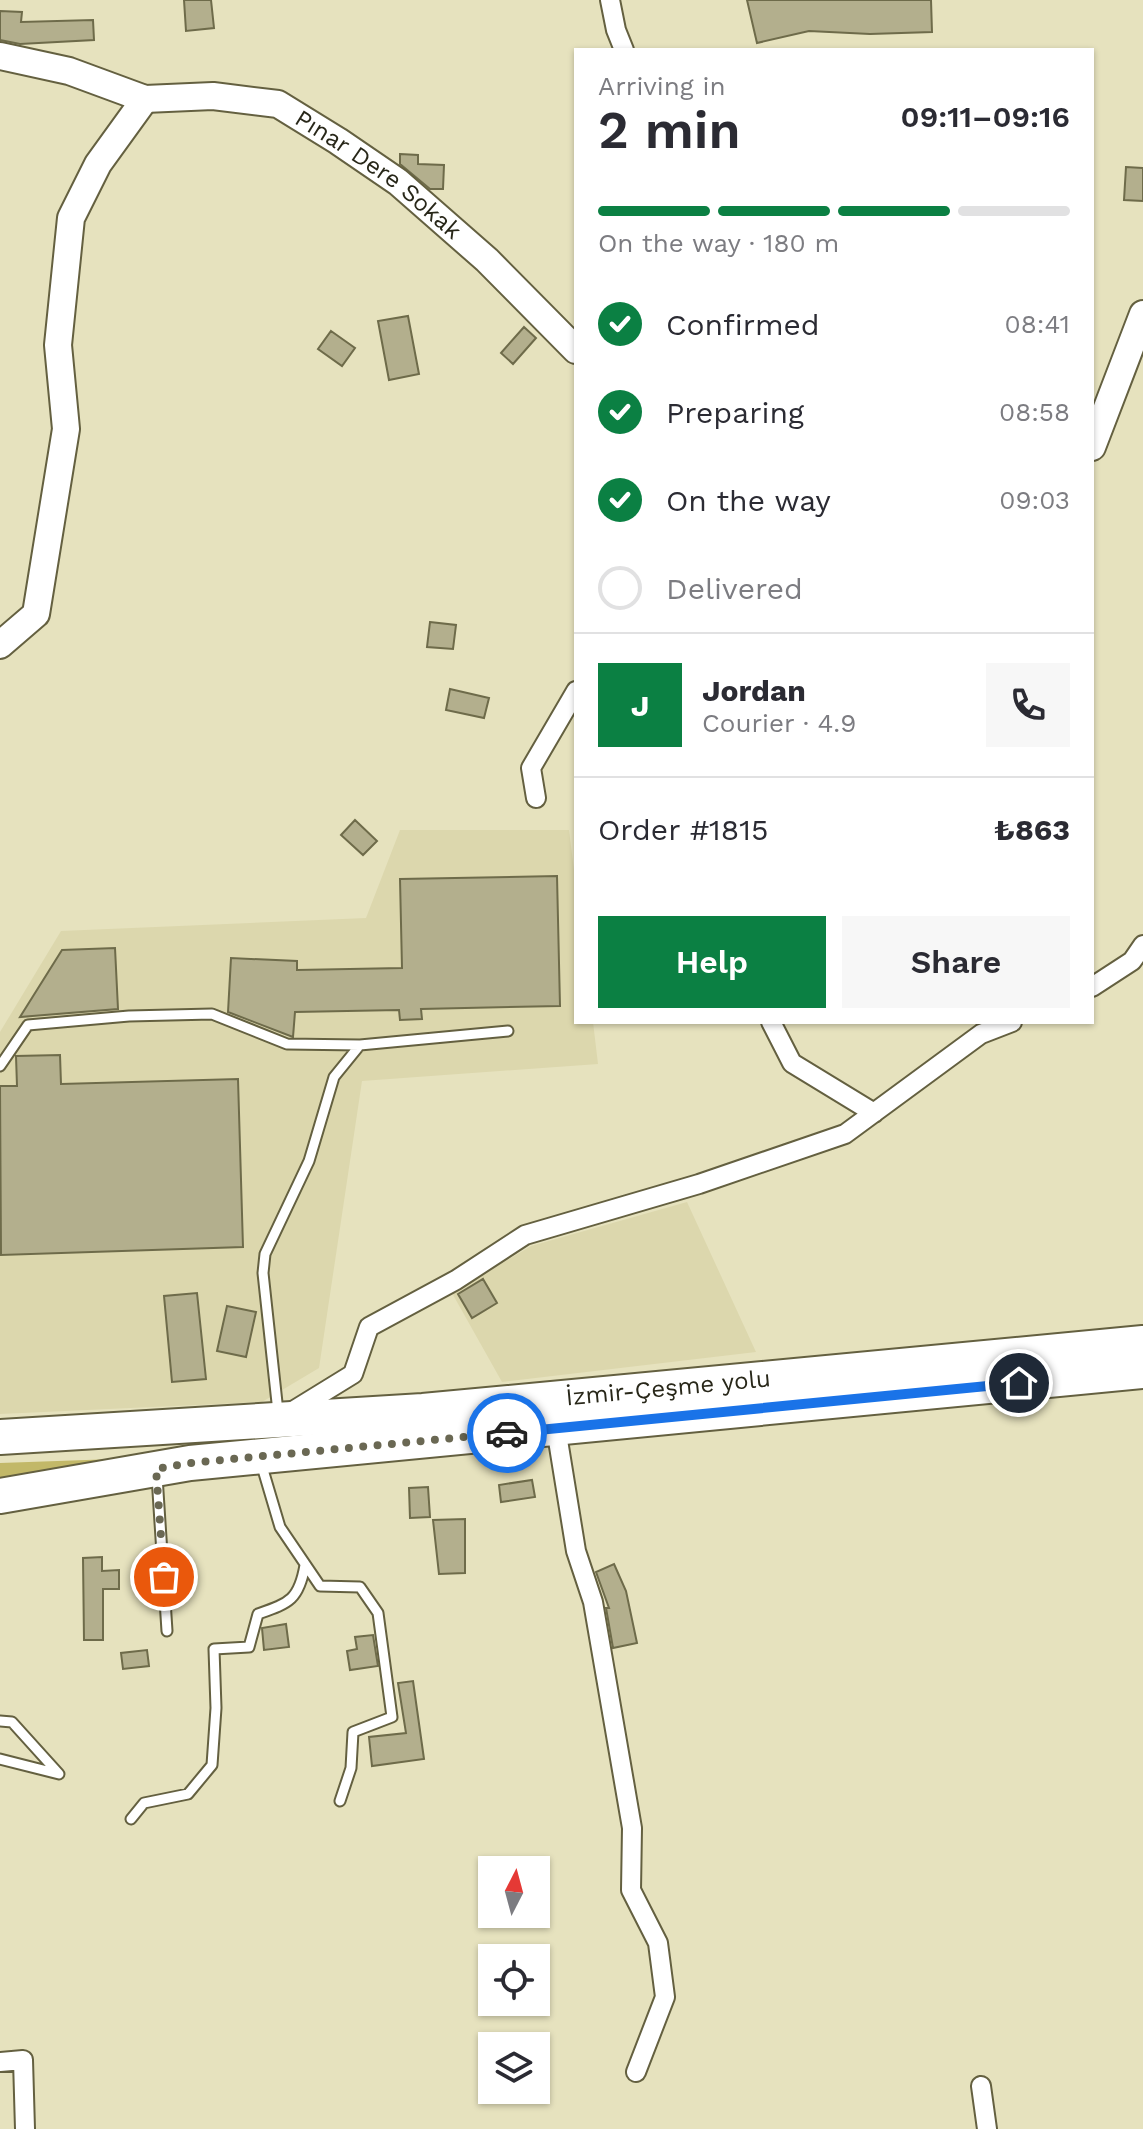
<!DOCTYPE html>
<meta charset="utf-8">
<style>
:root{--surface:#fff;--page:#f7f7f7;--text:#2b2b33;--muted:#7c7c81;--line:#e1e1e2;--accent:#0b8043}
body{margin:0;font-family:"Work Sans",sans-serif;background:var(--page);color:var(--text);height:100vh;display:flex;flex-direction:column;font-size:30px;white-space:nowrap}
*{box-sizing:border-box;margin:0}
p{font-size:26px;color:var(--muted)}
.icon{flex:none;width:44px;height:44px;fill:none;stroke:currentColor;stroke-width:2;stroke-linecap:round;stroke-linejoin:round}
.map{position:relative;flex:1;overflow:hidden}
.details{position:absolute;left:574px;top:48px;width:520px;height:976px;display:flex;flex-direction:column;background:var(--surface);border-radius:0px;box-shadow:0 2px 6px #0004}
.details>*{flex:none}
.needle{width:52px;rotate:6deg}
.controls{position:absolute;left:478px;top:1856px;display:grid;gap:16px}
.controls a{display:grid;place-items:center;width:72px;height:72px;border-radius:0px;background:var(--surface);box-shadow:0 2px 6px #0004;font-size:40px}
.pin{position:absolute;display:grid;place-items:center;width:68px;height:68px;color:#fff;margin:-34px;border:4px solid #fff;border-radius:50%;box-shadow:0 2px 8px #0007}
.courier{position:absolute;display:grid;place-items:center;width:80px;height:80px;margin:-40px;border:6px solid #1a73e8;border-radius:50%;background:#fff;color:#222;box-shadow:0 2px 10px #0007}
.overview em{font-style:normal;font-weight:600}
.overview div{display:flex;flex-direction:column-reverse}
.overview{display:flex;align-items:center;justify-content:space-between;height:136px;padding:0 24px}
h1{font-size:52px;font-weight:600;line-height:60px}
.bar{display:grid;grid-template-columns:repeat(4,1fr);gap:12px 8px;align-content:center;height:96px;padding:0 24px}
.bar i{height:10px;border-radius:6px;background:var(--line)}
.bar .on{background:var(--accent)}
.bar p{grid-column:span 4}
.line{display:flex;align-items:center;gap:20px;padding:0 24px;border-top:2px solid var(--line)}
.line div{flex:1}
.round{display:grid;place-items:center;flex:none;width:84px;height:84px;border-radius:0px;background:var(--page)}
ol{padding:0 24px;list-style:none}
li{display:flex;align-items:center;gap:24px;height:88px}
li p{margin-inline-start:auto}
li .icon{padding:8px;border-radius:50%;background:var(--accent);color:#fff;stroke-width:4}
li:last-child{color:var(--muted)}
li i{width:44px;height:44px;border:4px solid var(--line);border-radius:50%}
.cta{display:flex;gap:16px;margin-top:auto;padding:16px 24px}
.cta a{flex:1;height:92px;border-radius:0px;background:var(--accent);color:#fff;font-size:32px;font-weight:600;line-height:92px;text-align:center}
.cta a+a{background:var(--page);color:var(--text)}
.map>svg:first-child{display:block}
</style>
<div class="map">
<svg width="1143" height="2129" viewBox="0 0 1143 2129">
<rect width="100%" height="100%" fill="#e6e2be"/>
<path fill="#dcd7ad" d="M400 830H569L576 886V1022H593L598 1064 362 1081 319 1368 262 1402 0 1414V1032L61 931 366 918Z
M687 1202 756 1352 502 1382 452 1293 531 1246Z"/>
<path fill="#c2b868" d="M115 1459 0 1492V1463Z"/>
<path fill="#b3af8d" stroke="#6e6b4a" stroke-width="2" d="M184 0H211L214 28 186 31Z
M747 0H931L932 32 870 34 809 31 757 43Z
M0 11 22 12 21 22 93 20 94 40 20 44 0 40Z
M400 154 418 155V164L444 165 443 189H430L400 164Z
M1126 167 1143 168V201L1124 200Z
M408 316 419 374 389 380 378 321Z
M524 327 536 338 513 364 501 353Z
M331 331 355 348 342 366 318 349Z
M430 622 456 625 453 649 427 647Z
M450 689 489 698 484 718 446 710Z
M355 820 377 841 363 855 341 835Z
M557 876 560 1006 421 1009 422 1019 400 1020 399 1010 295 1012 293 1037 228 1012 231 958 297 961V970L402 968 400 879Z
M115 948 118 1009 20 1017 62 950Z
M60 1055 61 1084 238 1079 243 1247 1 1255 0 1086H17L16 1056Z
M483 1279 497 1303 472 1318 458 1294Z
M197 1293 206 1379 172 1382 164 1296Z
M227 1306 256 1312 246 1357 217 1351Z
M532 1480 535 1497 501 1502 499 1485Z
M428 1487 430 1517 410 1518 409 1488Z
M465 1519V1573L439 1574 433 1520Z
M102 1557V1571L119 1570V1589H103V1640H84L83 1558Z
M614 1564 626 1591 637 1643 613 1648 606 1608H609L596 1572Z
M286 1624 289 1647 264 1650 262 1628Z
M373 1635 378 1666 350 1670 347 1651 357 1649 355 1637Z
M147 1650 149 1666 123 1669 121 1653Z
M413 1681 424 1759 372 1766 369 1737 406 1733 398 1683Z"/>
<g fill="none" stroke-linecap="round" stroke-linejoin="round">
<g stroke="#646040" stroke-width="13">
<path id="lane" d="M0 1066 28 1025 129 1016 212 1014 287 1044 360 1045
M278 1412 263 1273 265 1254 309 1161 334 1077 360 1045 508 1031
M261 1463 280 1527 320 1586 360 1587 378 1613 392 1717 353 1732 351 1768 340 1801
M157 1476 167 1631
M0 1721 12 1722 59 1774 0 1759
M131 1819 144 1803 188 1794 212 1765 216 1708 214 1649 249 1647 258 1614C289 1603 299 1600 305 1565"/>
</g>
<g stroke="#646040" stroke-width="22">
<path id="street" d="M610 0 616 30 624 50
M536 798 531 768 576 691
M1092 987 1132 961 1143 945
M771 1022 792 1063 874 1113
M288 1414 353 1374 369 1327 456 1280 525 1235 699 1184 845 1134 981 1034 1012 1022
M556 1428 576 1551 593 1602 632 1828 631 1890 658 1943 665 1997 636 2072
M0 2062 23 2060 25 2129
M981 2086 987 2129"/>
</g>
<g stroke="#646040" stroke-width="30">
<g id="secondary">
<path id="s1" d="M0 56 69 71 145 99 213 96 278 104 338 141 398 182 487 260 576 350"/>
<path d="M1092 447 1143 314"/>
<path d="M0 645 36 614 66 429 58 345 71 218 98 164 145 99"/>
</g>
</g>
<g stroke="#646040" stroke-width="38">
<g id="highway">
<path id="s2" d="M0 1437 423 1411 1143 1343"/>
<path d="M0 1496 190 1463 1143 1371"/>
</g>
</g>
<use href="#lane" stroke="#fff" stroke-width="9"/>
<use href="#street" stroke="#fff" stroke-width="18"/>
<use href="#secondary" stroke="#fff" stroke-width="26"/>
<use href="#highway" stroke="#fff" stroke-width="34"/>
</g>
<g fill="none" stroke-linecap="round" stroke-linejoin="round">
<path stroke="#6a6853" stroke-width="8" stroke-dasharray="0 14.4" d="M164 1577 156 1469 190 1463 507 1433"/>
<path stroke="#1a73e8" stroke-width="10" d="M507 1433 1019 1383"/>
</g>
<g text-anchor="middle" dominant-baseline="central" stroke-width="8" stroke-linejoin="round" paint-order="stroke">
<g font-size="24" fill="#282719" stroke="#e6e2be">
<text stroke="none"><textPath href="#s1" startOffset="408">Pınar Dere Sokak</textPath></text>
<text stroke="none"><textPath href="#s2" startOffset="670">İzmir-Çeşme yolu</textPath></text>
</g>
</g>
</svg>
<div class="controls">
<a><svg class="needle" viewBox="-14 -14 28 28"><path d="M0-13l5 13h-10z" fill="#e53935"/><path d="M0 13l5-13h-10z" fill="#7c7c81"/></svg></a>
<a><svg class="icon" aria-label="locate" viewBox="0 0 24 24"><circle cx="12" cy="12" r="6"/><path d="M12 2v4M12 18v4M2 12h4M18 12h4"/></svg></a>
<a><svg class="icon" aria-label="layers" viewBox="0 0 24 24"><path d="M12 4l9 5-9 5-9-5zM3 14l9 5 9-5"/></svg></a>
</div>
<div class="pin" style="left:164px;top:1577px;background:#ea580c"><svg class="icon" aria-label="bag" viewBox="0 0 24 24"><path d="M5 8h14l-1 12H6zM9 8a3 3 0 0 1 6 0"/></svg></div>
<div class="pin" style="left:1019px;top:1383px;background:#1f2937"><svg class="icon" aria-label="home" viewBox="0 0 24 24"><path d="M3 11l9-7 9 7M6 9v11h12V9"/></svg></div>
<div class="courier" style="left:507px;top:1433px"><svg class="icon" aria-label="car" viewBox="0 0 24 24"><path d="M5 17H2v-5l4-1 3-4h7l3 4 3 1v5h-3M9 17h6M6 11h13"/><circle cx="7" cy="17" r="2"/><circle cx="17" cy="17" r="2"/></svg></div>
<section class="details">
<div class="overview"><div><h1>2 min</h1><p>Arriving in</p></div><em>09:11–09:16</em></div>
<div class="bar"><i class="on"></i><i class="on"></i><i class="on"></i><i></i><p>On the way · 180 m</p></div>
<ol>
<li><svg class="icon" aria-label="check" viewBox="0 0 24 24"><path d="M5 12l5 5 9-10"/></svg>Confirmed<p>08:41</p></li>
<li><svg class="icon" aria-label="check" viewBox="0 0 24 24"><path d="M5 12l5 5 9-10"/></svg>Preparing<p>08:58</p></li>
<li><svg class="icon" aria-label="check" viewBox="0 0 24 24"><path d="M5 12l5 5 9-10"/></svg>On the way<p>09:03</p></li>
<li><i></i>Delivered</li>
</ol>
<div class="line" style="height:144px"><b class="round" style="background:var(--accent);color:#fff">J</b><div><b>Jordan</b><p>Courier · 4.9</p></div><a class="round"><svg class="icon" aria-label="phone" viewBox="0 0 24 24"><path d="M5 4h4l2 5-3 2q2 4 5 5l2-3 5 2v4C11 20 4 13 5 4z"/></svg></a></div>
<div class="line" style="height:104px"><div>Order #1815</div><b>₺863</b></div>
<div class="cta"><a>Help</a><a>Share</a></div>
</section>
</div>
